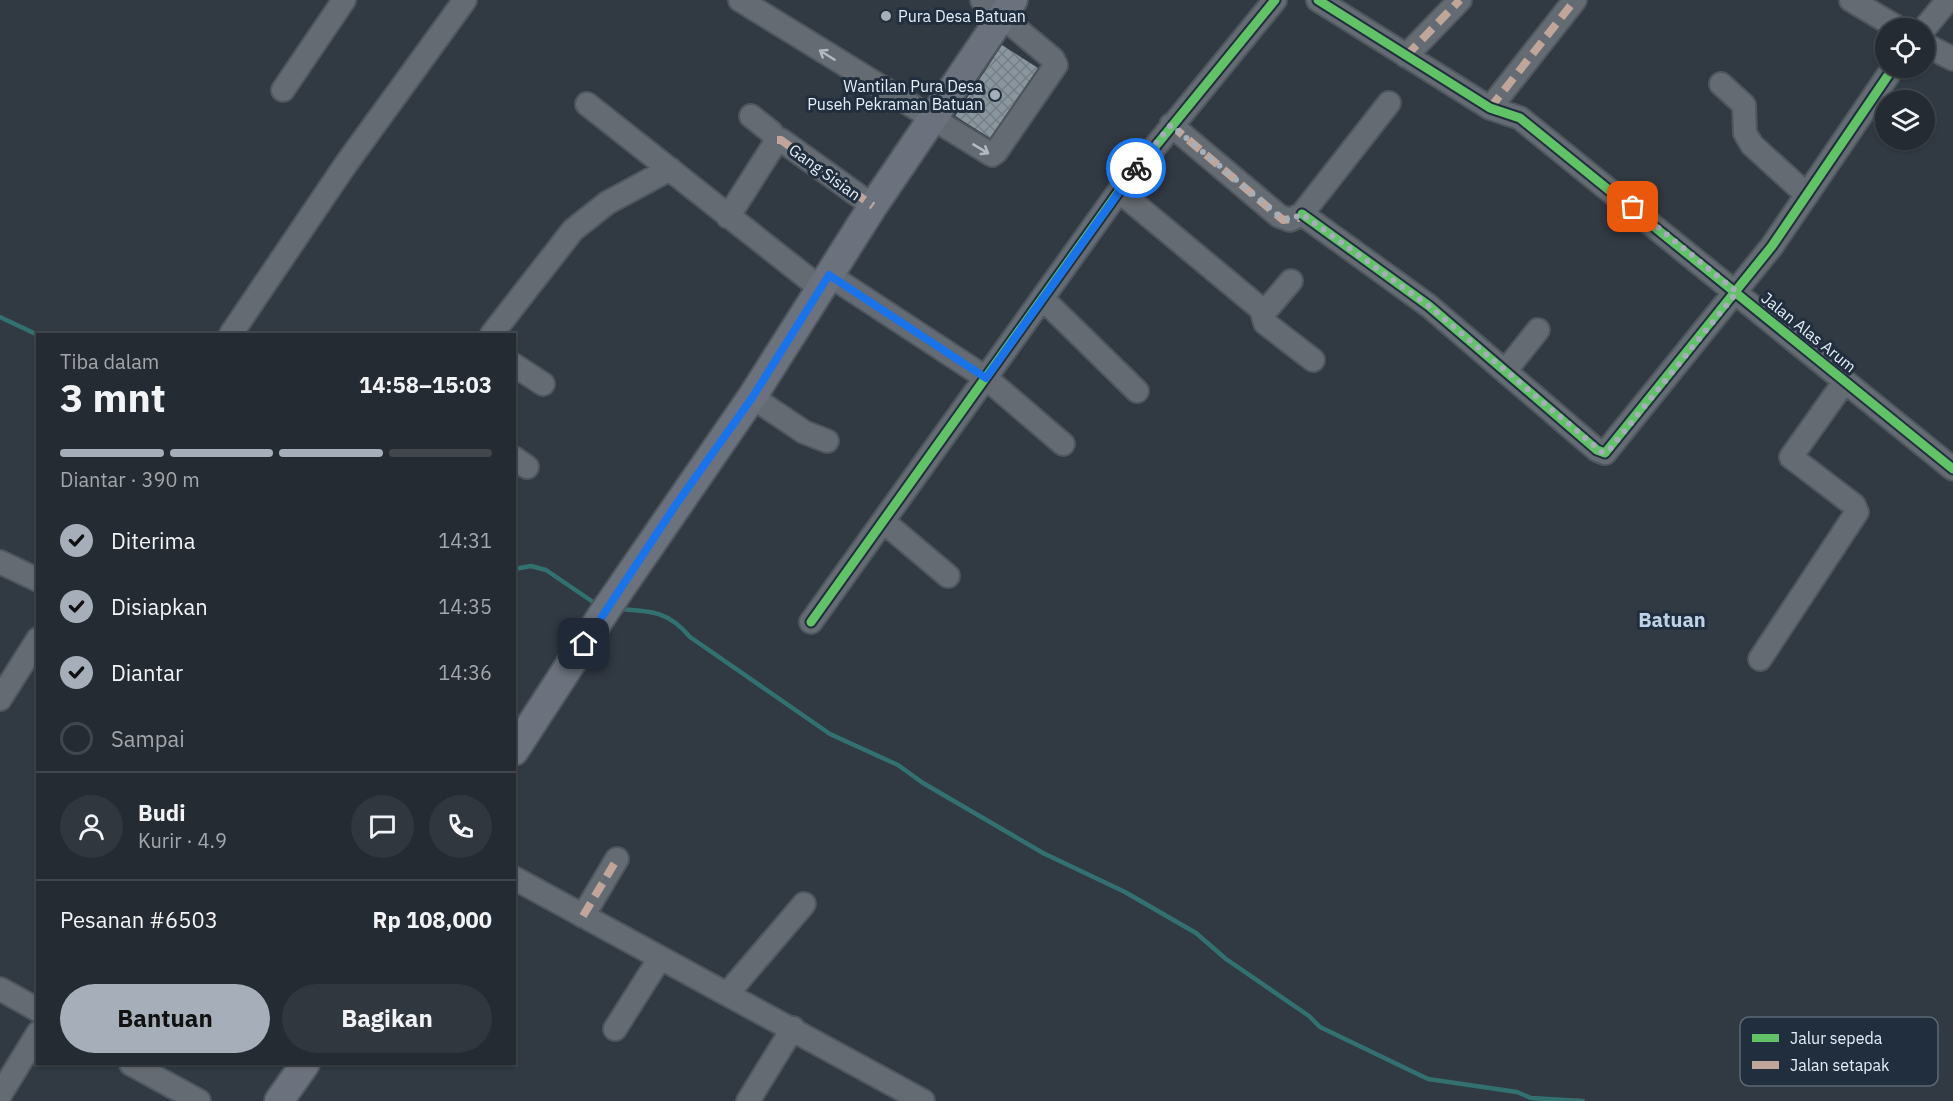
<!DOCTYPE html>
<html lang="id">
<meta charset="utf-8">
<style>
:root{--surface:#252b32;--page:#31373e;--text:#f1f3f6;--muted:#a3a7ac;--line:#42474d;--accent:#a6afb9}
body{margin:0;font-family:"IBM Plex Sans",sans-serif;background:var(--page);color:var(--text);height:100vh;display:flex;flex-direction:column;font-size:22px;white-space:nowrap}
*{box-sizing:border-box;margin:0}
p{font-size:20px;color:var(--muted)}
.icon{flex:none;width:33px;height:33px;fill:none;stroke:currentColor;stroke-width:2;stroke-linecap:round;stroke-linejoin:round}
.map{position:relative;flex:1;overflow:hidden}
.drawer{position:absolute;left:36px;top:333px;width:480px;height:732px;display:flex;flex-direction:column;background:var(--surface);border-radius:0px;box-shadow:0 2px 4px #0004,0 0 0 2px var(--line)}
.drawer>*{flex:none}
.tools{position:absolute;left:1875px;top:18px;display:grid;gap:12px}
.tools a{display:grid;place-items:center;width:60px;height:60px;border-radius:50%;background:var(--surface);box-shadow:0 2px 4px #0004,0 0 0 2px var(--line);font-size:30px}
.pin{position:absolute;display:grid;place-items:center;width:51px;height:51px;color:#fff;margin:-26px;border-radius:12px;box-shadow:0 3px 9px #0006}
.courier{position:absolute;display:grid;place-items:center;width:60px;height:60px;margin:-30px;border:4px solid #1a73e8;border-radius:50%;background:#fff;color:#222;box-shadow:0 2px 8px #0007}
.headline em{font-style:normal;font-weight:700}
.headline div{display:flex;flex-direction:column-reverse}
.headline{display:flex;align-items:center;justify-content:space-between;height:102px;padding:0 24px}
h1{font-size:39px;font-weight:700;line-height:45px}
.bar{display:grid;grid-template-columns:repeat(4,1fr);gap:9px 6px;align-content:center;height:72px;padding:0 24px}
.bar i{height:8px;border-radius:4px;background:var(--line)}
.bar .current{background:var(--accent)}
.bar p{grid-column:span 4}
.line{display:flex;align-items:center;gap:15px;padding:0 24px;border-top:2px solid var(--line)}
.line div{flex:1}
.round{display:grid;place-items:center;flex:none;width:63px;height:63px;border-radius:32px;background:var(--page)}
ol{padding:0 24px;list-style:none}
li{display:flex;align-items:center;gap:18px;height:66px}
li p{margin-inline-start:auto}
li .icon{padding:6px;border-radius:50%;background:var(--accent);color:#111;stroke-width:4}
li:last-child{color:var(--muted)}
li i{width:33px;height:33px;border:3px solid var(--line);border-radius:50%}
.primary-button{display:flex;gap:12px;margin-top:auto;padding:12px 24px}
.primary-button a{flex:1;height:69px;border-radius:36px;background:var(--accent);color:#111;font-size:24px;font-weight:700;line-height:69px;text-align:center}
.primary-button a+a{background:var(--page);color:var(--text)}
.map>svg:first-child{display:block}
</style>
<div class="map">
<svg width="1953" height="1101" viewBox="0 0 1953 1101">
<defs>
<pattern id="building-cross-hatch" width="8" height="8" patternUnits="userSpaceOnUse" patternTransform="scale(1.5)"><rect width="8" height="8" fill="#8a969e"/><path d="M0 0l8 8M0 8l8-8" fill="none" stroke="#757e85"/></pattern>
</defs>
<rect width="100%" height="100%" fill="#313942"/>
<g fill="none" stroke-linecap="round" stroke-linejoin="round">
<path stroke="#337170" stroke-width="4.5" d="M0 317 38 335
M514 569 531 566 546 570 599 606
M619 609C651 611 668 611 690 637L830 734 898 765 923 783 1043 853 1125 892 1196 933 1226 959 1309 1016 1320 1027 1428 1079 1517 1092 1531 1098 1583 1101"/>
</g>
<path fill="url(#building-cross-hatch)" d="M1002 45 1038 68 990 138 955 116Z"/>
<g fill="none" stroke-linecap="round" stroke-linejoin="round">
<g stroke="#4f565e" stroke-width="26">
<path id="minor" d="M740 0 992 155 996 152 1056 65 1053 59 982 0
M1318 0 1490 108 1520 118 1953 469
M1851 0 1898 28
M1924 29 1948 0
M1924 44 1953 59
M1406 56 1460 0
M1721 84 1744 105 1745 133 1752 145 1807 195
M283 90 344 0
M587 104 820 288
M1490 108 1575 0
M1171 125 1279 216 1290 220 1302 214 1389 103
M777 140H781L873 206
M1119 191 1261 309 1265 323 1313 360
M1302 214 1429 306 1597 450 1605 453 1772 246 1893 68
M728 217 777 140 771 132 751 116
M829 275 986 378 1063 444
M1043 299 1137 391
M1263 314 1291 281
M231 334 346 164 465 0
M492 334 573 230 607 203 670 169
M514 365 543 384
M1506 370 1538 330
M752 397 804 432 827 441
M514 458 527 467
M884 522 948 576
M0 562 38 580
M811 622 1119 191 1275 0
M1760 659 1857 512 1854 505 1791 457 1845 381
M0 699 38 639
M514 878 923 1101
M583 916 617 859
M0 989 38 1010
M728 993 804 904
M615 1029 660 958
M131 1064 199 1101
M0 1095 38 1033
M748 1101 793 1028"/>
</g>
<g stroke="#4f565e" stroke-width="32">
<path id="major" d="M514 751 605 611 752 397 873 206 1013 0
M279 1101 305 1064"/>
</g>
<use href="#minor" stroke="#656b72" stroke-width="22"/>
<use href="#major" stroke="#6c727d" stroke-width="28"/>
<path stroke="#c0a59a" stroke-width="8" stroke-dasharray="15 8" stroke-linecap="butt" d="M1406 56 1460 0
M1490 108 1575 0
M1171 125 1283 220 1298 218 1302 214
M777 140H781L873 206
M583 916 617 859"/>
<g stroke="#202e3e" stroke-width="13">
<path id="cycleway" d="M1318 0 1490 108 1520 118 1953 469
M1302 214 1429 306 1597 450 1605 453 1772 246 1893 68
M811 622 1119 191 1275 0"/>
</g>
<use href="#cycleway" stroke="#61c268" stroke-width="9"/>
</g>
<defs><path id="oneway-shaft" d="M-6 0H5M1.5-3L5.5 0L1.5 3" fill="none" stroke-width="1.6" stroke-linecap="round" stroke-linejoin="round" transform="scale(1.5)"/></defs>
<g stroke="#b2bac3">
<use href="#oneway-shaft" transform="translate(827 55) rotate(-148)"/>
<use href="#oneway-shaft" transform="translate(981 149) rotate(31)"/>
</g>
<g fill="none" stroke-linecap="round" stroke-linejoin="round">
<path stroke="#a6afb9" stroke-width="6" stroke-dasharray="0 10.8" d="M1136 168 1171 125 1279 216 1290 220 1302 214 1429 306 1603 453 1609 450 1737 292 1633 207"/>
<path stroke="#1a73e8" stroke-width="8" d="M584 644 675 506 752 398 829 275 986 378 1136 168"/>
</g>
<g fill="#a6afb9" stroke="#202e3e" stroke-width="2">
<circle cx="886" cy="16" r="6"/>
<circle cx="995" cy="95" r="6"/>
</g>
<g text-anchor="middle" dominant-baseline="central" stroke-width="6" stroke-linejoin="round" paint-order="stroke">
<g font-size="16" fill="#e5eef9" stroke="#202e3e" text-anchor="start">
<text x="898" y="16">Pura Desa Batuan</text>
<text x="983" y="86" text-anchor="end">Wantilan Pura Desa<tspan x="983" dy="18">Puseh Pekraman Batuan</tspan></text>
</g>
<g font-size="16" fill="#e5eef9" stroke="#202e3e">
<text transform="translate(825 172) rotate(36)">Gang Sisian</text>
<text transform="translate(1809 332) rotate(39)">Jalan Alas Arum</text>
</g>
<g font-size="20" font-weight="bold" fill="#bfd1e6" stroke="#202e3e">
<text x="1672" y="619">Batuan</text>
</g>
</g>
<rect x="1740" y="1017" width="198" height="69" rx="9" fill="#202e3e" stroke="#5b6876" stroke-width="1.5"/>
<rect x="1752" y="1034" width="27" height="8" fill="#61c268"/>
<rect x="1752" y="1061" width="27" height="8" fill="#c0a59a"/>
<g font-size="16" fill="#e5eef9">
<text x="1790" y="1044">Jalur sepeda</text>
<text x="1790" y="1071">Jalan setapak</text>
</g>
</svg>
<div class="tools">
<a><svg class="icon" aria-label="locate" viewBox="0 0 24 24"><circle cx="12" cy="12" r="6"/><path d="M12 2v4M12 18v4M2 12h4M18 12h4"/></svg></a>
<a><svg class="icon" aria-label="layers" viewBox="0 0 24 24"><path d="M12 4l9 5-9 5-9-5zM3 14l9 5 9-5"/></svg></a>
</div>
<div class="pin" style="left:1633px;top:207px;background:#ea580c"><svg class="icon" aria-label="bag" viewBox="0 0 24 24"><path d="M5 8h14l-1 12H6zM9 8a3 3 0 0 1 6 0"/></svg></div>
<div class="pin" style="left:584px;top:644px;background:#1f2937"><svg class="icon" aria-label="home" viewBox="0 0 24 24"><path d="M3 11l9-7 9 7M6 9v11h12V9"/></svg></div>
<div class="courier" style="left:1136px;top:168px"><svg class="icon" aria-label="bike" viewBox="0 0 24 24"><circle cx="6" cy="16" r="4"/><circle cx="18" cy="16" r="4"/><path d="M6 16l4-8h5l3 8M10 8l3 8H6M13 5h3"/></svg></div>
<section class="drawer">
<div class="headline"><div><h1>3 mnt</h1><p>Tiba dalam</p></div><em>14:58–15:03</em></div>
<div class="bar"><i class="current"></i><i class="current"></i><i class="current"></i><i></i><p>Diantar · 390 m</p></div>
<ol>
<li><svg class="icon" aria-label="check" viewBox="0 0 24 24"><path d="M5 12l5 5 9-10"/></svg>Diterima<p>14:31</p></li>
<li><svg class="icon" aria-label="check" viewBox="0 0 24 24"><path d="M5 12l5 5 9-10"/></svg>Disiapkan<p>14:35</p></li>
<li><svg class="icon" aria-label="check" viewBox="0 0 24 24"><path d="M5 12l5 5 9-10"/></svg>Diantar<p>14:36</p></li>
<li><i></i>Sampai</li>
</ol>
<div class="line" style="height:108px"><a class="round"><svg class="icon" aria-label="person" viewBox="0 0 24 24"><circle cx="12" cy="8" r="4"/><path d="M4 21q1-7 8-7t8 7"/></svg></a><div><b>Budi</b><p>Kurir · 4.9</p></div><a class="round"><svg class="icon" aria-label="chat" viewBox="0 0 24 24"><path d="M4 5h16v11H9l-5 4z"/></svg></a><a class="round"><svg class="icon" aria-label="phone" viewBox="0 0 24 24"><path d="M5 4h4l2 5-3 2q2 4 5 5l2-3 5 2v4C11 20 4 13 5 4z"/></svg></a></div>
<div class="line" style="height:78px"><div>Pesanan #6503</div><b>Rp 108,000</b></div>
<div class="primary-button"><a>Bantuan</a><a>Bagikan</a></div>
</section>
</div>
